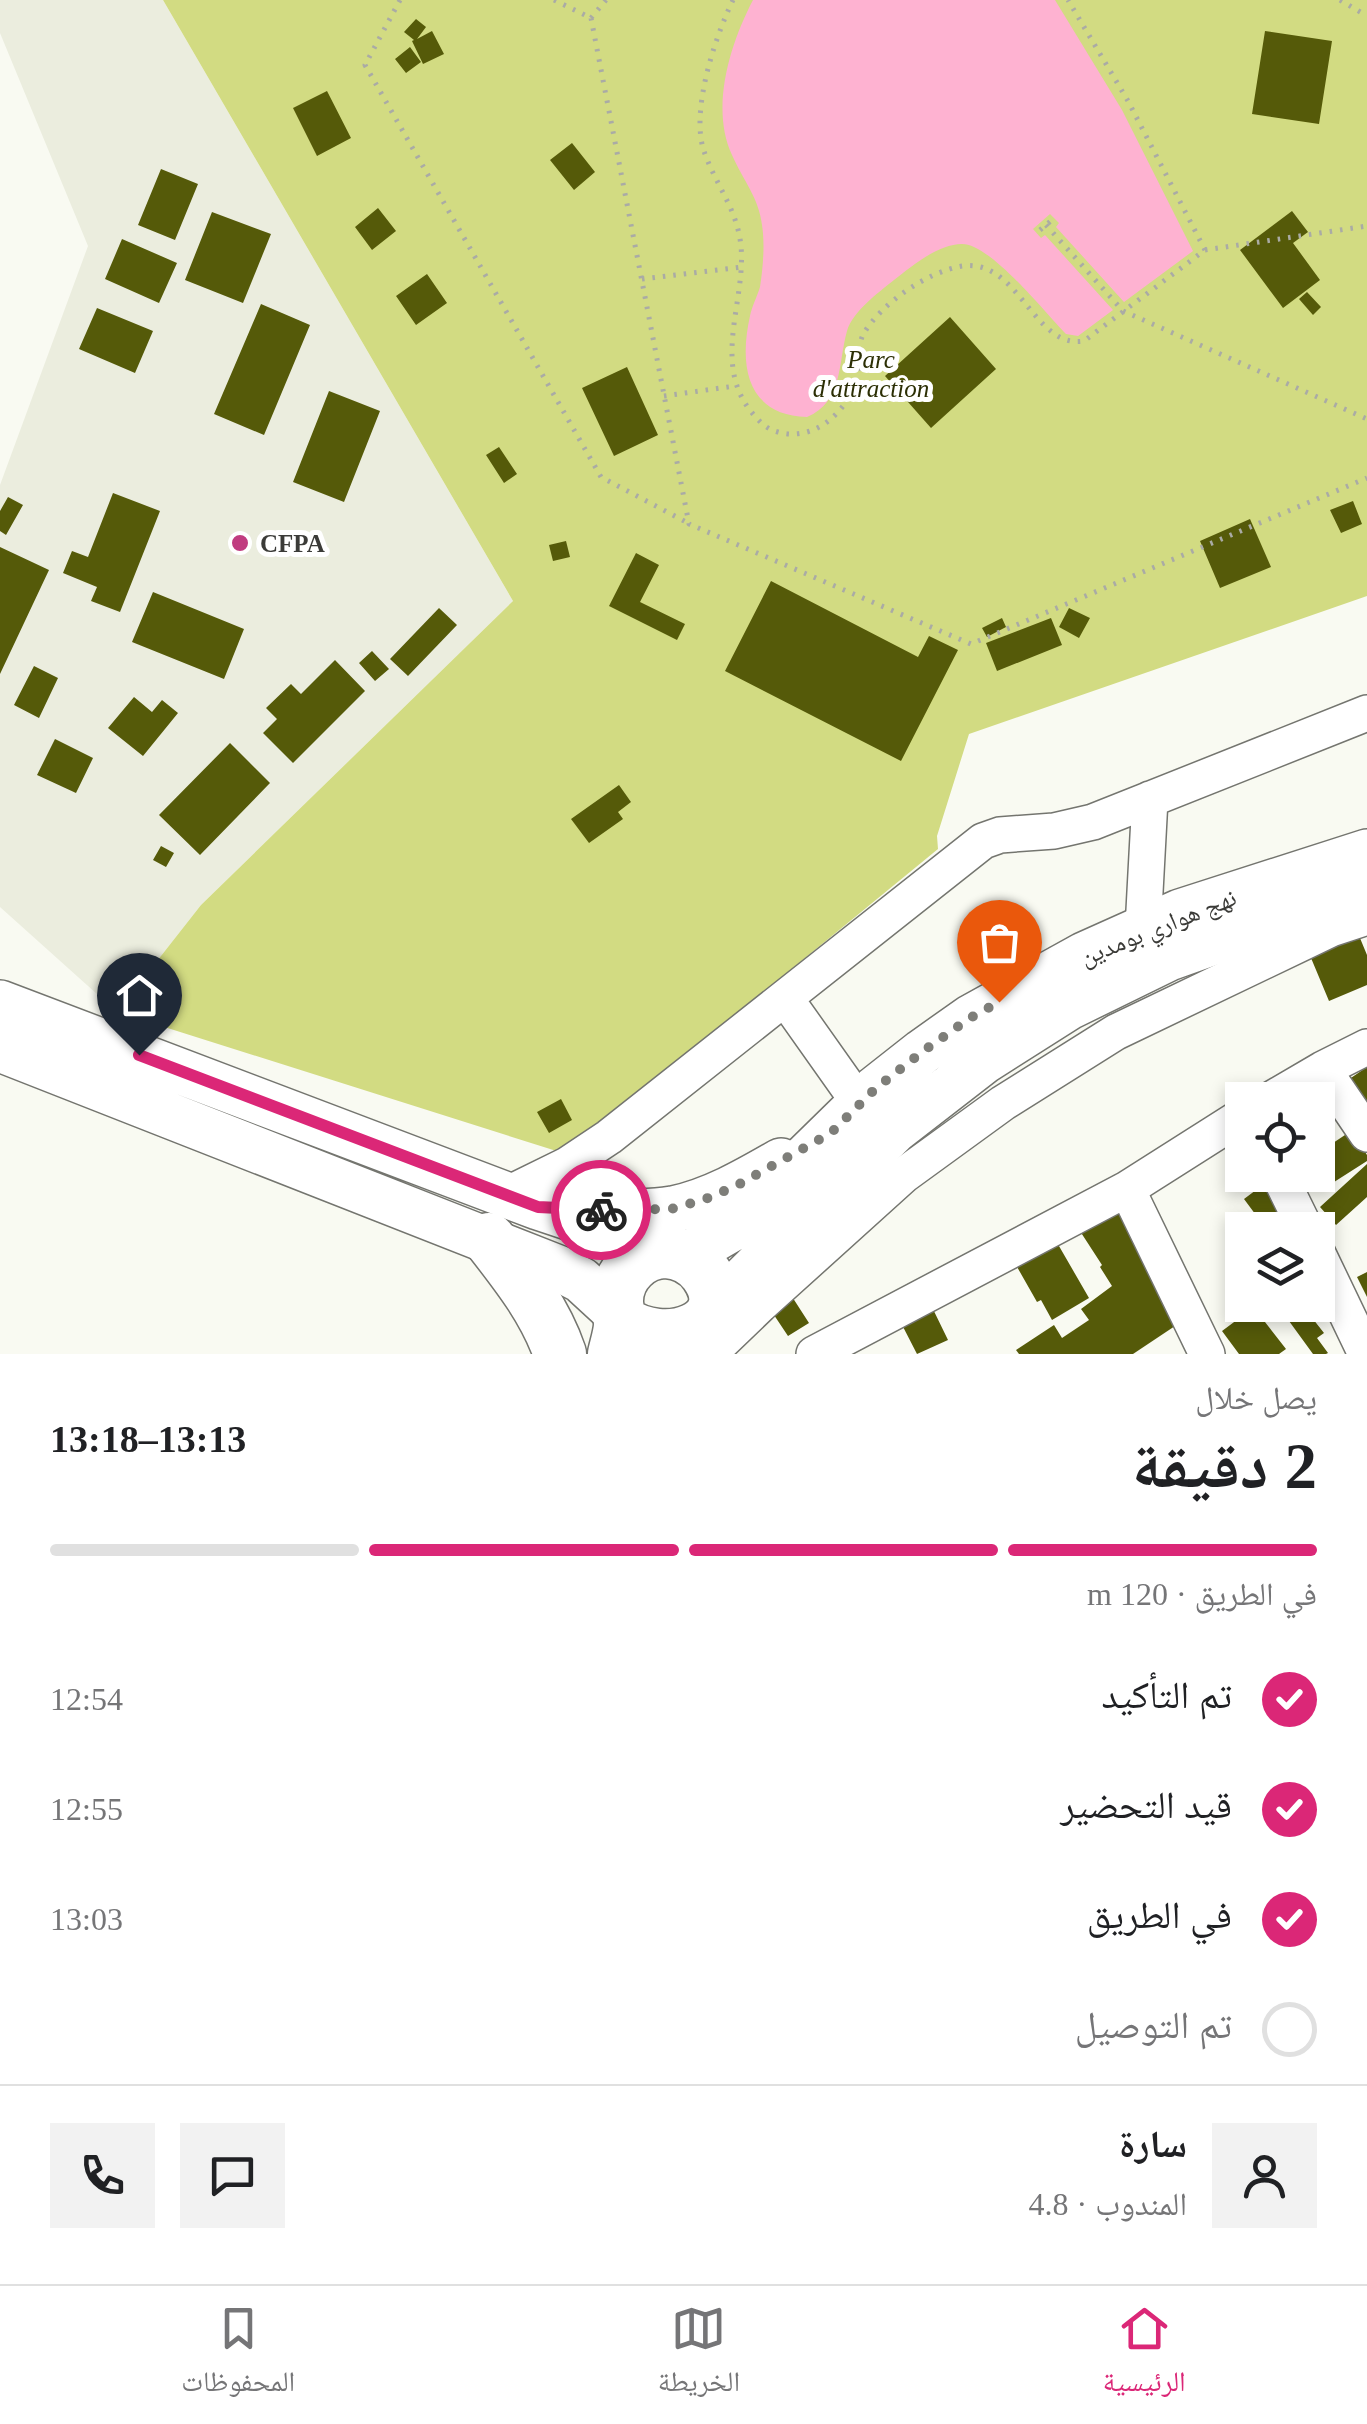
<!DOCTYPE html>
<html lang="ar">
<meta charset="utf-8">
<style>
:root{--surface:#fff;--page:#f2f2f2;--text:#202124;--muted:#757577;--line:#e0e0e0;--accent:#db2777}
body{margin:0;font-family:"Times New Roman","Noto Naskh Arabic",serif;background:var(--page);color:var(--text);direction:rtl;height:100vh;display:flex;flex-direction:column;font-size:38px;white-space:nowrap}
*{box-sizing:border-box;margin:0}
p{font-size:32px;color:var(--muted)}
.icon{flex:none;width:55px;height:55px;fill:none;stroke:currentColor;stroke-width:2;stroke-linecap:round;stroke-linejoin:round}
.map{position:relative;height:1354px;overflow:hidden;direction:ltr}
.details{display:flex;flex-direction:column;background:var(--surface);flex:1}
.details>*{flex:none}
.tools{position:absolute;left:1225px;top:1082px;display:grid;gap:20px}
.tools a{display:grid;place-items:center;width:110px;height:110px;border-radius:0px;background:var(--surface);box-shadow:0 5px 15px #0003;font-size:50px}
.pin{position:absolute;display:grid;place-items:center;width:85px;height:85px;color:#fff;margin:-102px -42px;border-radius:50% 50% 50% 0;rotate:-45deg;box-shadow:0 0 10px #0007}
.pin .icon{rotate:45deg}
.courier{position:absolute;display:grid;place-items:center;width:100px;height:100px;margin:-50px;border:8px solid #db2777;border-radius:50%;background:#fff;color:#222;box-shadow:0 2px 12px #0007}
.overview em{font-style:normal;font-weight:700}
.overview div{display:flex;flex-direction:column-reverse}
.overview{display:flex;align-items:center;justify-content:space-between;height:170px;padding:0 50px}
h1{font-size:65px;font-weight:700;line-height:75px}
.bar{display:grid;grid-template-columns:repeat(4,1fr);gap:15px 10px;align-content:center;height:120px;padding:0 50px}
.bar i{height:12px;border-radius:8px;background:var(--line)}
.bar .on{background:var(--accent)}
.bar p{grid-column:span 4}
.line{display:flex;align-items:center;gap:25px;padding:0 50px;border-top:2px solid var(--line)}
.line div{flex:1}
.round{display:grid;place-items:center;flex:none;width:105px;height:105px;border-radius:0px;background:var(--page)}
ol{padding:0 50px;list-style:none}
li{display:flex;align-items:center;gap:30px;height:110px}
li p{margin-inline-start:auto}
li .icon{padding:10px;border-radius:50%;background:var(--accent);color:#fff;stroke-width:4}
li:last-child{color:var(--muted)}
li i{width:55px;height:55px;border:5px solid var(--line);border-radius:50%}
.tab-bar{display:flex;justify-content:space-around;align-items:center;height:140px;border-top:2px solid var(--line);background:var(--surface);font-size:28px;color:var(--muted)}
.tab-bar a{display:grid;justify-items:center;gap:5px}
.tab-bar .on{color:var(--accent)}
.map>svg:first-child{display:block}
</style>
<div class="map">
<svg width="1367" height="1354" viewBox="0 0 1367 1354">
<rect width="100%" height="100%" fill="#f9faf2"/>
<path fill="#ebedde" d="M0 0H163L513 601 201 905 117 1012 0 907V485L88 246 0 33Z"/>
<path fill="#d2db82" d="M163 0H1367V596L969 734 937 836 938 849 566 1154 117 1012 201 905 513 601Z"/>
<path fill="#feb2d1" d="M753 0H1055L1122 110 1193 251 1124 302 1056 227 1059 223 1050 214 1033 229 1041 238 1045 235 1113 310 1078 336 1066 334C1045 313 991 244 962 244 938 244 912 266 894 280 878 293 853 311 847 331 838 363 843 402 807 417 746 415 739 365 750 316 752 306 757 297 760 287 763 268 765 244 762 225 759 198 743 180 732 155 710 108 730 44 753 0Z"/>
<path fill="#555a09" d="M416 19 426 27 417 39 432 31 444 54 423 64 412 41 414 40 404 32Z
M1265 31 1332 41 1319 124 1252 114Z
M410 47 421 62 406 73 395 59Z
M327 91 351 138 317 156 293 108Z
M572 143 595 172 574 190 550 160Z
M161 169 198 184 175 240 138 225Z
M378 208 396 231 372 250 355 227Z
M1292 211 1308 232 1293 243 1320 280 1283 308 1240 250Z
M212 212 271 234 243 303 185 280Z
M122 239 177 263 159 303 105 279Z
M427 274 447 303 416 325 396 296Z
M1307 292 1321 307 1313 315 1299 299Z
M261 304 310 325 264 435 214 414Z
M97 308 153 331 135 373 79 349Z
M950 317 996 369 931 428 885 376Z
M627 367 658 435 614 456 582 388Z
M329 391 380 411 344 502 293 482Z
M499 447 517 474 504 483 486 455Z
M113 493 160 511 120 612 91 601 97 587 63 573 72 551 88 557Z
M8 497 23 505 6 535 0 531V511Z
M1353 501 1362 524 1341 533 1330 510Z
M1250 519 1271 567 1220 588 1200 541Z
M566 541 570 557 553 561 549 545Z
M0 547 49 570 0 674Z
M636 553 659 565 640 602 685 624 677 640 609 606Z
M771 581 918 657 929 636 958 650 901 761 725 671Z
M153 592 244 629 224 679 132 642Z
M439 608 457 625 408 676 390 659Z
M1069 608 1090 618 1079 638 1059 627Z
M1002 618 1006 627 987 637 982 628Z
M1051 618 1062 645 997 671 986 643Z
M372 651 389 669 375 681 359 663Z
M335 660 365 691 293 763 263 733 277 719 266 708 291 684 301 694Z
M34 666 58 678 39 718 14 705Z
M134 697 152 712 162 700 178 713 143 756 108 728Z
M55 739 93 758 76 793 37 775Z
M230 743 270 783 200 855 159 815Z
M619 785 631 802 618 812 623 819 589 843 571 819Z
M161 846 174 853 166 867 153 860Z
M1355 926 1367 955V985L1329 1001 1306 946Z
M1367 1067V1115L1345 1082Z
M561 1099 572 1120 549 1133 537 1112Z
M1242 1131V1176L1222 1144Z
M1351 1131 1367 1155V1161L1320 1191 1310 1175H1318V1153Z
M1367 1164V1197L1336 1225 1320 1207Z
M1268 1181 1295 1230H1267L1244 1199Z
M1118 1201 1142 1235 1132 1241 1184 1320 1133 1354H1019L1016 1350 1054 1325 1062 1338 1089 1320 1081 1309 1112 1286 1100 1267 1102 1265 1078 1228Z
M1048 1227 1089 1298 1052 1320 1041 1300 1037 1302 1008 1251Z
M1367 1272V1297L1357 1277Z
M1318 1279 1335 1303 1313 1319 1324 1333 1317 1338 1328 1353 1326 1354H1313L1281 1310 1265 1322 1286 1349 1279 1354H1239L1222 1331 1257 1305H1318Z
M789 1292 809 1323 788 1336 768 1306Z
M930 1303 948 1340 917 1354 899 1319Z"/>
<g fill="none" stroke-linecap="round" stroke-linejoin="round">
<g stroke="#74756f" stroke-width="38">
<path id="minor" d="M1143 929 1150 799
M785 998 860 1104
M1323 1069 1367 1134
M1270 1100 1323 1069 1367 1047
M1279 1175 1306 1230
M1127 1189 1242 1116
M506 1195 567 1165 609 1137 983 841 1000 835 1054 831 1093 822 1367 713
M1318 1254 1366 1354
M709 1354 760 1305 904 1175 1003 1103 1116 1032 1331 929 1367 917
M814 1354 1127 1189 1207 1354"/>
</g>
<g stroke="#74756f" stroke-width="48">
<path id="major" d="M0 1003 538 1207 634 1239 661 1252
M0 1049 558 1268 581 1280 618 1314
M586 1210C614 1211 645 1214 673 1209 712 1201 748 1180 781 1161
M685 1256 733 1228 875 1089 922 1052 970 1018 1084 955 1180 912 1367 852
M714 1308 895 1130 984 1061 1069 1007 1169 958 1367 887"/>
</g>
<g stroke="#74756f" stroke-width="55">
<path id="highway" d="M489 1239C517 1275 545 1310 560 1354
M614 1354C616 1345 620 1333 620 1324 620 1316 617 1309 617 1301 617 1274 640 1252 666 1252 682 1253 697 1261 706 1274 742 1326 664 1354 621 1321"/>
</g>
<path stroke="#aaaba5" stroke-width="5" stroke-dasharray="2.5 8" stroke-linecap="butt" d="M400 0 365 65 601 477 688 523
M554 0 591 18
M733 0C715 37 689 114 705 154 717 187 737 209 741 246 746 300 713 360 749 409 757 419 765 429 778 432 818 443 852 407 859 370 861 358 857 345 864 333 882 303 927 272 962 266 1019 258 1034 350 1084 341L1205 250 1128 101 1068 0
M1340 0 1367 16
M591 18 689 524 971 644 1367 478
M591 18 606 0
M1046 225 1123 311 1367 419
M1040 230 1052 220
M1205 250 1367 226
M642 279 742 267
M664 396 735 386"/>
<use href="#minor" stroke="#fff" stroke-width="35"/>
<use href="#major" stroke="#fff" stroke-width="45"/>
<use href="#highway" stroke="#fff" stroke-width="52"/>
</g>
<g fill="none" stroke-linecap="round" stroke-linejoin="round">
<path stroke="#7e7e79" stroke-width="10" stroke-dasharray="0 18" d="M601 1210 671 1209 703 1200 736 1186 831 1133 875 1089 922 1052 970 1018 999 1002"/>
<path stroke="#db2777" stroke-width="12" d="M139 1055 538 1207 601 1210"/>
</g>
<circle fill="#c03c80" stroke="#fff" stroke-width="4" cx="240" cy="543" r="10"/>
<g text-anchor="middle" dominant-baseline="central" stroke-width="10" stroke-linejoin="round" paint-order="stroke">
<g font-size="25" font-style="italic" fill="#2c2f05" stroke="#fff">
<text x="871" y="359">Parc<tspan x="871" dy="29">d'attraction</tspan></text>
</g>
<g font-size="25" font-weight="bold" fill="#3b3b38" stroke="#fff" text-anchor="start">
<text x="260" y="543">CFPA</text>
</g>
<g font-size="25" fill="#3b3b38" stroke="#fff">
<text transform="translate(1158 927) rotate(-22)">نهج هواري بومدين</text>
</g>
</g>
</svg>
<div class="tools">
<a><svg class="icon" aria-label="locate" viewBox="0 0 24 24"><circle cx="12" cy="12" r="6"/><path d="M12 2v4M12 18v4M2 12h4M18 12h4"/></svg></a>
<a><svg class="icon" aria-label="layers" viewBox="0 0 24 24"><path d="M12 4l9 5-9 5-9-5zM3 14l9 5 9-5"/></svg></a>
</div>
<div class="pin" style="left:999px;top:1002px;background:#ea580c"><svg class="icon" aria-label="bag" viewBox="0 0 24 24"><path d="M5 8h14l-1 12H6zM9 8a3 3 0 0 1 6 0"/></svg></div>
<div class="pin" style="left:139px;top:1055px;background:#1f2937"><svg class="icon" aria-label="home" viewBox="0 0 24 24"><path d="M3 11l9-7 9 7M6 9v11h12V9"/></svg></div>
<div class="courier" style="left:601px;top:1210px"><svg class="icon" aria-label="bike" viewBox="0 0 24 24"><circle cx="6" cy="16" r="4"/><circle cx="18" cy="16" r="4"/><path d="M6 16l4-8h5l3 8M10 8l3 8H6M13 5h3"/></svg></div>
</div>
<section class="details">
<div class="overview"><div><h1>2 دقيقة</h1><p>يصل خلال</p></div><em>13:13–13:18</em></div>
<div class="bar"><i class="on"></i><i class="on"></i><i class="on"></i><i></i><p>في الطريق · 120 m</p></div>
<ol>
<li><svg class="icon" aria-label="check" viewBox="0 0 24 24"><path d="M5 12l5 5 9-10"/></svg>تم التأكيد<p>12:54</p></li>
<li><svg class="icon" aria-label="check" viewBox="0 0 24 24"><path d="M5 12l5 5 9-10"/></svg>قيد التحضير<p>12:55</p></li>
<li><svg class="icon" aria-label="check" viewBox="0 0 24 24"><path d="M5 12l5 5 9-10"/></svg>في الطريق<p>13:03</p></li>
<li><i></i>تم التوصيل</li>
</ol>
<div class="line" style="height:180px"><a class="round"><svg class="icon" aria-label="person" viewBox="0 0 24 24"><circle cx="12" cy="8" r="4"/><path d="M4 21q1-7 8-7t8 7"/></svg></a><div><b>سارة</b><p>المندوب · 4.8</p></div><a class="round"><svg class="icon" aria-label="chat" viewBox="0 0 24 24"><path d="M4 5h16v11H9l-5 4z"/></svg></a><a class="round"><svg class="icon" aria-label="phone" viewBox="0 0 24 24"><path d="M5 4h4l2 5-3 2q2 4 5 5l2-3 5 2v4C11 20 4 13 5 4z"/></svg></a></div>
</section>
<nav class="tab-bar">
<a class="on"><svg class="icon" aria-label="home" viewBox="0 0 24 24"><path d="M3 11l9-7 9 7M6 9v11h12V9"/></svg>الرئيسية</a>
<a><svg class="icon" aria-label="map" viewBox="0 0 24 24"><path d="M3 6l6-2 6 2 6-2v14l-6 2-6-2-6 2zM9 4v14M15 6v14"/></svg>الخريطة</a>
<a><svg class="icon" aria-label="saved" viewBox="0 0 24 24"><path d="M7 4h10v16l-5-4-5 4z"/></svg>المحفوظات</a>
</nav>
